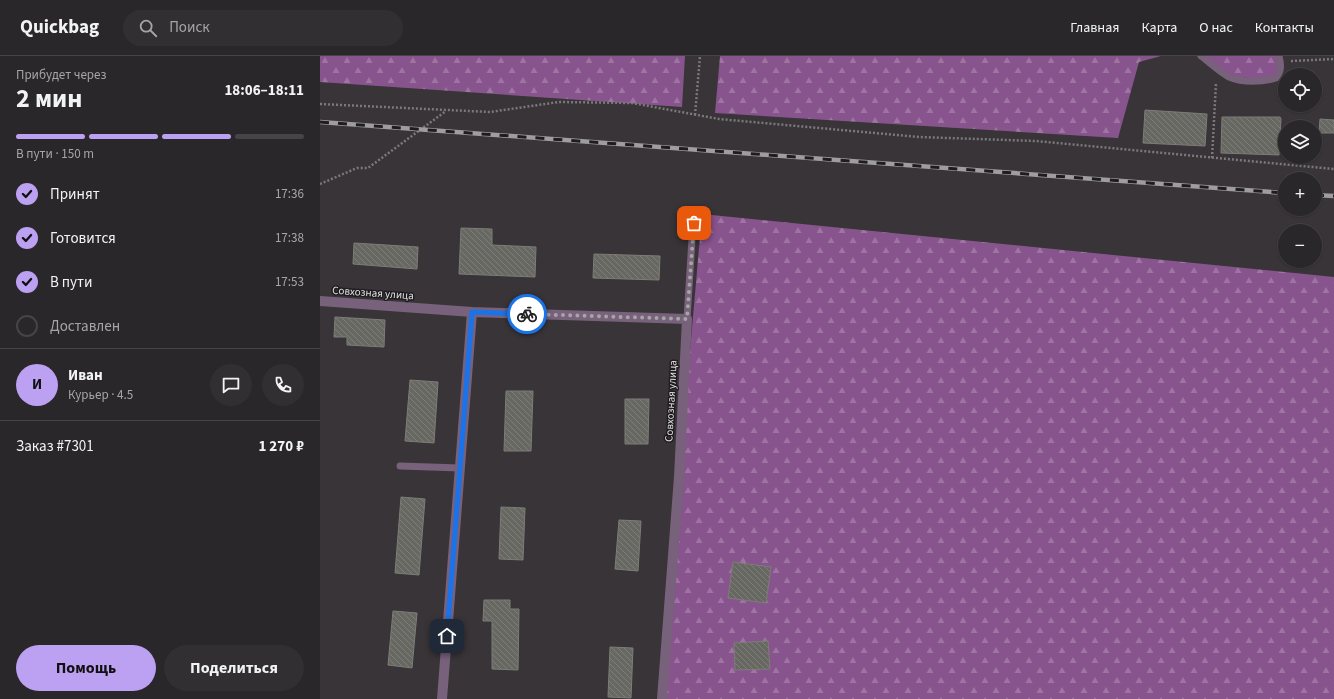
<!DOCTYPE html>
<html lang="ru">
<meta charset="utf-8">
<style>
:root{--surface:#2a272a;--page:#322f32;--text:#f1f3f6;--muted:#a5a5a8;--line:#464447;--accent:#bca0f2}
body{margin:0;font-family:"Source Sans 3",sans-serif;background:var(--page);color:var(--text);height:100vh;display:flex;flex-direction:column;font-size:15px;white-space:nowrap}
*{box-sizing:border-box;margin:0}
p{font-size:13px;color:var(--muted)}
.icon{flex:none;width:22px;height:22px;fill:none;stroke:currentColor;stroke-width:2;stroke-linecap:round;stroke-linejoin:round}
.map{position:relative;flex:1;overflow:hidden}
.panel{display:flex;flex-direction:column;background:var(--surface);width:320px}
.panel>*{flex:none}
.tools{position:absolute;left:958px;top:12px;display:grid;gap:8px}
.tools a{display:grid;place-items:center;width:44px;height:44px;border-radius:50%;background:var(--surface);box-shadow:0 1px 3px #0004,0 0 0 1px var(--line);font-size:20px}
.pin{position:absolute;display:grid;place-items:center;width:34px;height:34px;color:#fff;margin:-17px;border-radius:8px;box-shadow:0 2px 6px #0006}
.courier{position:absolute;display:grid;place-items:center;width:40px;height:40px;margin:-20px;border:3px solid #1a73e8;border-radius:50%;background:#fff;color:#222;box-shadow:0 1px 5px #0007}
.head em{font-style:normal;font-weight:700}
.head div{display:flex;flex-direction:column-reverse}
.head{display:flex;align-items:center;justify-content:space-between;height:68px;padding:0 16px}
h1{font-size:26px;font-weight:700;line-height:30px}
.bar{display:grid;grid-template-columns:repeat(4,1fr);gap:6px 4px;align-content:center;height:48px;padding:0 16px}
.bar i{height:5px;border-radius:3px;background:var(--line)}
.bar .on{background:var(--accent)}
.bar p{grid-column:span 4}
.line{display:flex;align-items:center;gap:10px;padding:0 16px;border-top:1px solid var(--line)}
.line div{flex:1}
.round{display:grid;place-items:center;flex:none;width:42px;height:42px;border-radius:21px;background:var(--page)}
ol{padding:0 16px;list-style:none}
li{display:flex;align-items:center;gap:12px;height:44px}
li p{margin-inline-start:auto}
li .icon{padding:4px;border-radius:50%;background:var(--accent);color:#111;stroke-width:4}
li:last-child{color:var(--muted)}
li i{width:22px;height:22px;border:2px solid var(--line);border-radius:50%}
.action{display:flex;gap:8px;margin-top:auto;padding:8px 16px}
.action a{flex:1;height:46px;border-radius:24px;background:var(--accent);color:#111;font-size:16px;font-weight:700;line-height:46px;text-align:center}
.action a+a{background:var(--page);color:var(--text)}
header{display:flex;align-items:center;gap:24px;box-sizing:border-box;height:56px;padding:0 20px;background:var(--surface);border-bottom:1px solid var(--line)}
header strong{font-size:19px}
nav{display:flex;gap:22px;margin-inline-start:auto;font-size:14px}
.search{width:280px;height:36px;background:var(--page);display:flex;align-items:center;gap:10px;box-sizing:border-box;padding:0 14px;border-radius:22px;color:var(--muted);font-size:15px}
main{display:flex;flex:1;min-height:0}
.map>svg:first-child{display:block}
</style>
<header>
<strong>Quickbag</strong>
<div class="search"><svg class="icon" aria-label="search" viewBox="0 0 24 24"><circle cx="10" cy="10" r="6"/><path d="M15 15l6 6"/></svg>Поиск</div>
<nav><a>Главная</a><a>Карта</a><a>О нас</a><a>Контакты</a></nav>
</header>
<main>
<section class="panel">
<div class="head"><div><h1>2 мин</h1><p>Прибудет через</p></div><em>18:06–18:11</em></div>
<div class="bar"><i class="on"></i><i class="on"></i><i class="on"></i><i></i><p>В пути · 150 m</p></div>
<ol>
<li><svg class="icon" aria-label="check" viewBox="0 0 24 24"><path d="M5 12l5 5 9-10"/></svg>Принят<p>17:36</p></li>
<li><svg class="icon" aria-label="check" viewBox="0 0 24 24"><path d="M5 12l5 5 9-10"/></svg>Готовится<p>17:38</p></li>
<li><svg class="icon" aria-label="check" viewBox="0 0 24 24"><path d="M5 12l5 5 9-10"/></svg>В пути<p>17:53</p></li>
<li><i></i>Доставлен</li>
</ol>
<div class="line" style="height:72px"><b class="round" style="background:var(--accent);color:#111">И</b><div><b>Иван</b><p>Курьер · 4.5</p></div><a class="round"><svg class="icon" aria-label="chat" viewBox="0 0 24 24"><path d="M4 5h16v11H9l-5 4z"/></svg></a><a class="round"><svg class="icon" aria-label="phone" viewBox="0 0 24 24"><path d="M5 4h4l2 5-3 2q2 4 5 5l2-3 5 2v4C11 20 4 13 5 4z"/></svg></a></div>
<div class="line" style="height:52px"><div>Заказ #7301</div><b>1 270 ₽</b></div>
<div class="action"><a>Помощь</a><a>Поделиться</a></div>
</section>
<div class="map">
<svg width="1014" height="643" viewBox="0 0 1014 643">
<defs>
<pattern id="forest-firs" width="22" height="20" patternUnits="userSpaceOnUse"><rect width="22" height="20" fill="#88548d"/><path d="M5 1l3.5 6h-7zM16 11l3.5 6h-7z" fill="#9e74a2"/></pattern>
<pattern id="building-back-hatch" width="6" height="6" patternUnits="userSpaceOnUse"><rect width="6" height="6" fill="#686863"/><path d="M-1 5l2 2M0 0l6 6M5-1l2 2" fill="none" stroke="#7d7d79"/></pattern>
</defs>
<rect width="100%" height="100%" fill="#383438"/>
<path fill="url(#forest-firs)" d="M0 0H365L362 51 0 26Z
M400 0H841L819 6 798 82 395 57Z
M883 0H959L960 11 952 23 909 21Z
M382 158 1014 221V643H345L359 421Z"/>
<path fill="url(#building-back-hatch)" stroke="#7d7d78" d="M825 54 887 58 885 90 823 87Z
M902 61H960L961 63 959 99 901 97Z
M1000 63 1014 64V77H999Z
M141 172 172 173V189L216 191 215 221 139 218Z
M34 187 98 191 97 213 33 208Z
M274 198 340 200 339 224 273 222Z
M15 261 65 264 64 291 27 289V281H14Z
M90 324 118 326 114 387 85 385Z
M186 335H213L211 395H184Z
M305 343H329L328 388H305Z
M81 441 105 443 99 519 75 517Z
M181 451 205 452 203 504 179 503Z
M299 464 321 465 318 515 295 513Z
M413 506 451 511 446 547 408 542Z
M164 544H190V553H199L198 614 172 613V565H163Z
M73 555 97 557 92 612 68 609Z
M448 585 450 613 415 614 414 587Z
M290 591 313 592 311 642 288 641Z"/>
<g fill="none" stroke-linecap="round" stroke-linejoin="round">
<path stroke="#7c797c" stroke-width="2.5" stroke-dasharray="2 2" stroke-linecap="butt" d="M971 5 1014 3
M0 48 170 56 239 46 312 47 399 63 599 81 716 85 1014 113
M375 59 380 0
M892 102 896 27
M0 128 37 112H48L126 55"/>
<path stroke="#78617a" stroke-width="7" d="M881 0C889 6 901 17 909 21 923 27 942 26 956 22 962 15 961 8 959 0
M367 263 373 167
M80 410 140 412"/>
<path stroke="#78617a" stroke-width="10" d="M0 245 152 256 367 263 359 421 342 643
M122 643 152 256"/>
<g stroke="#9f9d9f" stroke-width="4.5">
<path id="rail" d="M0 66 965 137
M995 139 1014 140"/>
</g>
<use href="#rail" stroke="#1e1c1e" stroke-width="3" stroke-dasharray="9" stroke-linecap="butt"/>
</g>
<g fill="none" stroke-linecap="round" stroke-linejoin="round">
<path stroke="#a6a4a6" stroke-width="4" stroke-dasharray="0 7.2" d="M207 258 367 263 374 167"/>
<path stroke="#1a73e8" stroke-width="5" d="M127 580 152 256 207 258"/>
</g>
<g text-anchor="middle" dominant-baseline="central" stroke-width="3" stroke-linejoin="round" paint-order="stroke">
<g font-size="11" fill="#e2e0e2" stroke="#1e1c1e">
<text transform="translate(53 237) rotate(4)">Совхозная улица</text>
<text transform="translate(351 345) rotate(-87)">Совхозная улица</text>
</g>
</g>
</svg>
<div class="tools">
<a><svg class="icon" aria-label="locate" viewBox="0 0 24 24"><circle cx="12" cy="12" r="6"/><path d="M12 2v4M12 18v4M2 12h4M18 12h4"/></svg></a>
<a><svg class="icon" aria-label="layers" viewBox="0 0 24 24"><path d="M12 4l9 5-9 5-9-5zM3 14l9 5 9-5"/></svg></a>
<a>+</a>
<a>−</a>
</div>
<div class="pin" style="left:374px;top:167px;background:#ea580c"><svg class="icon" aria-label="bag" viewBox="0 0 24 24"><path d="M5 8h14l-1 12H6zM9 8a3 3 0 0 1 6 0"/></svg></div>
<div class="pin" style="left:127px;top:580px;background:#1f2937"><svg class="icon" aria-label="home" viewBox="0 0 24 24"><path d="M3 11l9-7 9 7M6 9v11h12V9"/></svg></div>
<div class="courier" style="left:207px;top:258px"><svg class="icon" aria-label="bike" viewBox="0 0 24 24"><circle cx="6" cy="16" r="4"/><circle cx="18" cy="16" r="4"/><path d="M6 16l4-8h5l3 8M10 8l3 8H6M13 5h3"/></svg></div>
</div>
</main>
